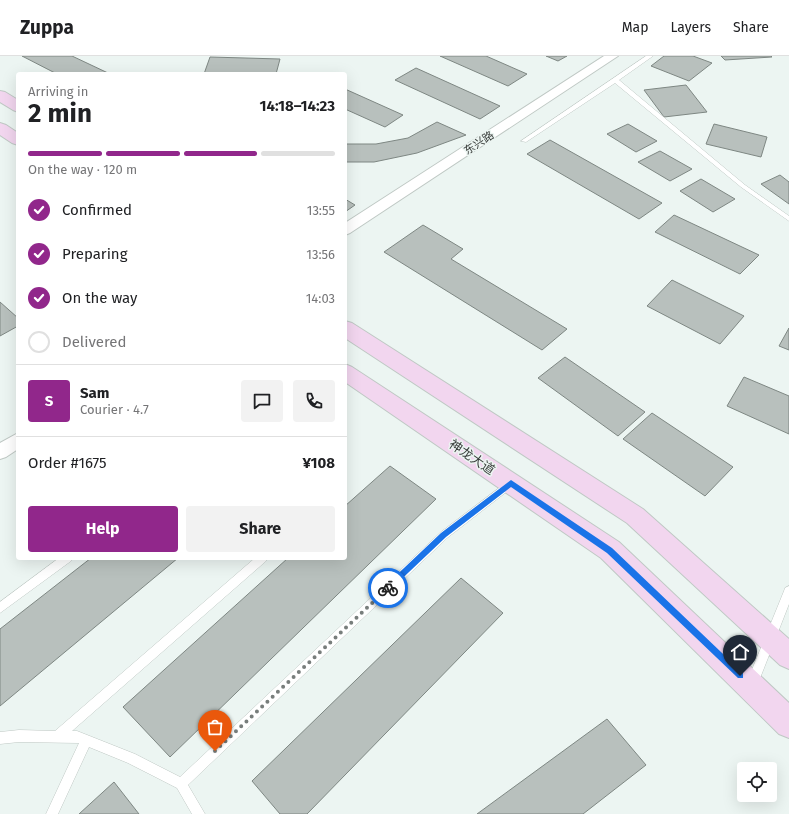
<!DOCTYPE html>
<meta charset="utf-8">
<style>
:root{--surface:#fff;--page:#f2f2f2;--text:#202124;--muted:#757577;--line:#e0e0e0;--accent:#91278b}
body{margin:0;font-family:"Fira Sans","Noto Sans SC",sans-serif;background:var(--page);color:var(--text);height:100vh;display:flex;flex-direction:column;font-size:15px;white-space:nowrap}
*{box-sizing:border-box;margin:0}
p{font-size:13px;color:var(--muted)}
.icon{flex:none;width:22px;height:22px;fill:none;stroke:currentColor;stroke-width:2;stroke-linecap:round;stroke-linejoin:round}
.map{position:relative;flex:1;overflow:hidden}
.drawer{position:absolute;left:16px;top:16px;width:331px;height:488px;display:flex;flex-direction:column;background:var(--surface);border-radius:4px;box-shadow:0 4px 16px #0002}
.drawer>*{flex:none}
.fabs{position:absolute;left:737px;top:706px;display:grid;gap:8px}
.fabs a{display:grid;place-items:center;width:40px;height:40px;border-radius:4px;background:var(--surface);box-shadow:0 4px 16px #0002;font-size:20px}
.pin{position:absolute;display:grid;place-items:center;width:34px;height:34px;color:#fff;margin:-41px -17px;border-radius:50% 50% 50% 0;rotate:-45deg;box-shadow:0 0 4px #0007}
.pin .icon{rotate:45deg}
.courier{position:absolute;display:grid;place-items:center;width:40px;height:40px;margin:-20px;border:3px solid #1a73e8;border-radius:50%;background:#fff;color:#222;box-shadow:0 1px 5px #0007}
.overview em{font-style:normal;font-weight:700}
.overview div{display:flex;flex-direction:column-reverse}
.overview{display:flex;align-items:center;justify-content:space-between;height:68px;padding:0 12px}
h1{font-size:26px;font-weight:700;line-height:30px}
.bar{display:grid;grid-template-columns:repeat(4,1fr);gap:6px 4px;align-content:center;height:48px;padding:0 12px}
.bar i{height:5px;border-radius:3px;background:var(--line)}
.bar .current{background:var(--accent)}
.bar p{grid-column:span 4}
.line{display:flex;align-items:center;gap:10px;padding:0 12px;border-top:1px solid var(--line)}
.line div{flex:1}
.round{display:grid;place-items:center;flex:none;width:42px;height:42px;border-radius:4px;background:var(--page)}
ol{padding:0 12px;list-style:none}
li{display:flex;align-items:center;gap:12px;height:44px}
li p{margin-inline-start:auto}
li .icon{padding:4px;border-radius:50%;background:var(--accent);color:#fff;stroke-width:4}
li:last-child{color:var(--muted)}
li i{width:22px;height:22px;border:2px solid var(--line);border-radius:50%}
.cta{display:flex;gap:8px;margin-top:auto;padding:8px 12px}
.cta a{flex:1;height:46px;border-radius:4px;background:var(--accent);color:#fff;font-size:16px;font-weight:700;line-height:46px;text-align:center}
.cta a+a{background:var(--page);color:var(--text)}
header{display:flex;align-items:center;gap:24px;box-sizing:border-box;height:56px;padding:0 20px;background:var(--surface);border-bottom:1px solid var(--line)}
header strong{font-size:19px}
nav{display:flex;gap:22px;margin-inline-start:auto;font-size:14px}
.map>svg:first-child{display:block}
</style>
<header>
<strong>Zuppa</strong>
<nav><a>Map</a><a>Layers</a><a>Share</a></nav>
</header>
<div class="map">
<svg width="789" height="758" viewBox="0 0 789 758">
<rect width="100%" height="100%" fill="#ecf5f2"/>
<path fill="#b8c0bd" stroke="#7e8783" d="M22 0H72L108 17 57 18Z
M440 0H486L527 18 508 30Z
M546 0H567L558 5Z
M664 0H693L712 7 689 25 651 10Z
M721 0H771L772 1 725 4Z
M210 1 280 3 276 18H204Z
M416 12 500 50 480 63 395 24Z
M686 29 707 56 664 61 644 34Z
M345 33 403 59 385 71 345 53Z
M437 66 466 79 417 97 374 106H345V88H376L408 82Z
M628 68 657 85 636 96 607 78Z
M714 68 767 81 761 101 706 88Z
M550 84 662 147 639 163 527 98Z
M660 95 692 113 670 125 638 106Z
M780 119 789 126V148L761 128Z
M701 123 735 143 713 156 680 135Z
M345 143 355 149 345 156Z
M674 159 759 199 740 218 655 176Z
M423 169 463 193 451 203 567 273 542 294 384 196Z
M672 224 744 260 720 288 647 250Z
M0 246 18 262V270L0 280Z
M789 272V294L779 290Z
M565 301 645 356 618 380 538 322Z
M744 321 789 340V378L727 350Z
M652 357 733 411 705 440 623 383Z
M390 410 436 443 170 701 123 651 288 502H345V450Z
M91 502H178L0 650V573Z
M461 522 503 557 307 758H280L252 725Z
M607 663 646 709 583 758H477Z
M114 726 139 758H79Z"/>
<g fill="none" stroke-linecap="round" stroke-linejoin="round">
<g stroke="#bfc8c4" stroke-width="1">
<path id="lane" d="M646 0H653L619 24 745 129 789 160V165L741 131 615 27 526 86 521 85Z
M511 423 514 424 516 427 514 430 447 482 188 729 205 758H192L177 732 128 707 89 691 58 758H46L79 687 19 686 0 688V676L19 674 55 675 255 502H267L266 505 72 675H77L135 698 180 721 441 476Z
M59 502H72L71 505 0 557V546Z
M789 530V548L757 630 753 631 749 630 747 626 784 535 785 532Z"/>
</g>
<g stroke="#bfc8c4" stroke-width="2">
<path id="street" d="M604 0H618L350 177 345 179V167Z
M18 377V393L6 401 0 403V387Z"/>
</g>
<g stroke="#bfc8c4" stroke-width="2">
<path id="secondary" d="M0 35 5 36 18 44V56L13 54 0 46Z
M0 67 6 69 18 77V89L12 87 0 79Z
M345 265 352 267 643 453 789 583V613L780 609 627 467 345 282Z
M345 308 352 311 619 486 789 647V682L779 678 601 502 345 326Z"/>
</g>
<use href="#lane" fill="#fff" fill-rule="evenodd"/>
<use href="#street" fill="#fff" fill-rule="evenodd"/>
<use href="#secondary" fill="#f2d6ef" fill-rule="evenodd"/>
</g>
<path fill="#1a73e8" d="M511 424 612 492 743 617V622H738L607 497 511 431 446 481 390 534H385V530L441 477Z"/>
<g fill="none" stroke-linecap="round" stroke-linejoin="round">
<path stroke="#787e7c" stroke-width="4" stroke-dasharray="0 7.2" d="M215 695 388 532"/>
</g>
<g text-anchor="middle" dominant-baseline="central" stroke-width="3" stroke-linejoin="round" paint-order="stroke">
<g font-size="11" fill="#3a3e3c" stroke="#ecf5f2">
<text transform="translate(479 87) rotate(-33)">东兴路</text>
</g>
<g font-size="13" fill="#3a3e3c" stroke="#ecf5f2">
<text transform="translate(472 401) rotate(34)">神龙大道</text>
</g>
</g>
</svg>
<div class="fabs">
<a><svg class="icon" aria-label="locate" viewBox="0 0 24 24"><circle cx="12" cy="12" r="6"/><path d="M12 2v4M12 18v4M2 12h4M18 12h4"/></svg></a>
</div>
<div class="pin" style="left:215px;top:695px;background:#ea580c"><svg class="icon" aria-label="bag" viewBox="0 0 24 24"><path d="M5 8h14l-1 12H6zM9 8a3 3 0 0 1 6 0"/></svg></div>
<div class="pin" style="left:740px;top:620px;background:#1f2937"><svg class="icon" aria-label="home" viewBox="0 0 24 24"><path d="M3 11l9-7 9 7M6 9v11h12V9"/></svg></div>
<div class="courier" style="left:388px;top:532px"><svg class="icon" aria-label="bike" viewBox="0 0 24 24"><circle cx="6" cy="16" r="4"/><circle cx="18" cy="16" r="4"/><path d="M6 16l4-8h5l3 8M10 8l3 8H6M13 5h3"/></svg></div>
<section class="drawer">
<div class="overview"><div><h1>2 min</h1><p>Arriving in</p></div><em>14:18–14:23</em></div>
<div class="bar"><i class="current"></i><i class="current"></i><i class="current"></i><i></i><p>On the way · 120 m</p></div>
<ol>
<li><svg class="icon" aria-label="check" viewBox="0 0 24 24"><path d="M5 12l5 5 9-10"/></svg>Confirmed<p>13:55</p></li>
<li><svg class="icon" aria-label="check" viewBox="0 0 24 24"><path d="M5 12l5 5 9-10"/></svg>Preparing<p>13:56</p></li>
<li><svg class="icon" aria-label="check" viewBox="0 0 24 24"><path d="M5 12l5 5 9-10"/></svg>On the way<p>14:03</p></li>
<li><i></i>Delivered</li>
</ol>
<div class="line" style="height:72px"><b class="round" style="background:var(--accent);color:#fff">S</b><div><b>Sam</b><p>Courier · 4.7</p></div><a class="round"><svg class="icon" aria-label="chat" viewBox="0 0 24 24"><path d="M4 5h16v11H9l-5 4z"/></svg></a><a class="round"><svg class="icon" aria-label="phone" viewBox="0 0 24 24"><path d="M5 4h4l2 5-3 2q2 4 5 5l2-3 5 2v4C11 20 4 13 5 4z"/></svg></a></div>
<div class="line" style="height:52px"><div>Order #1675</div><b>¥108</b></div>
<div class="cta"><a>Help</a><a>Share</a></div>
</section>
</div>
